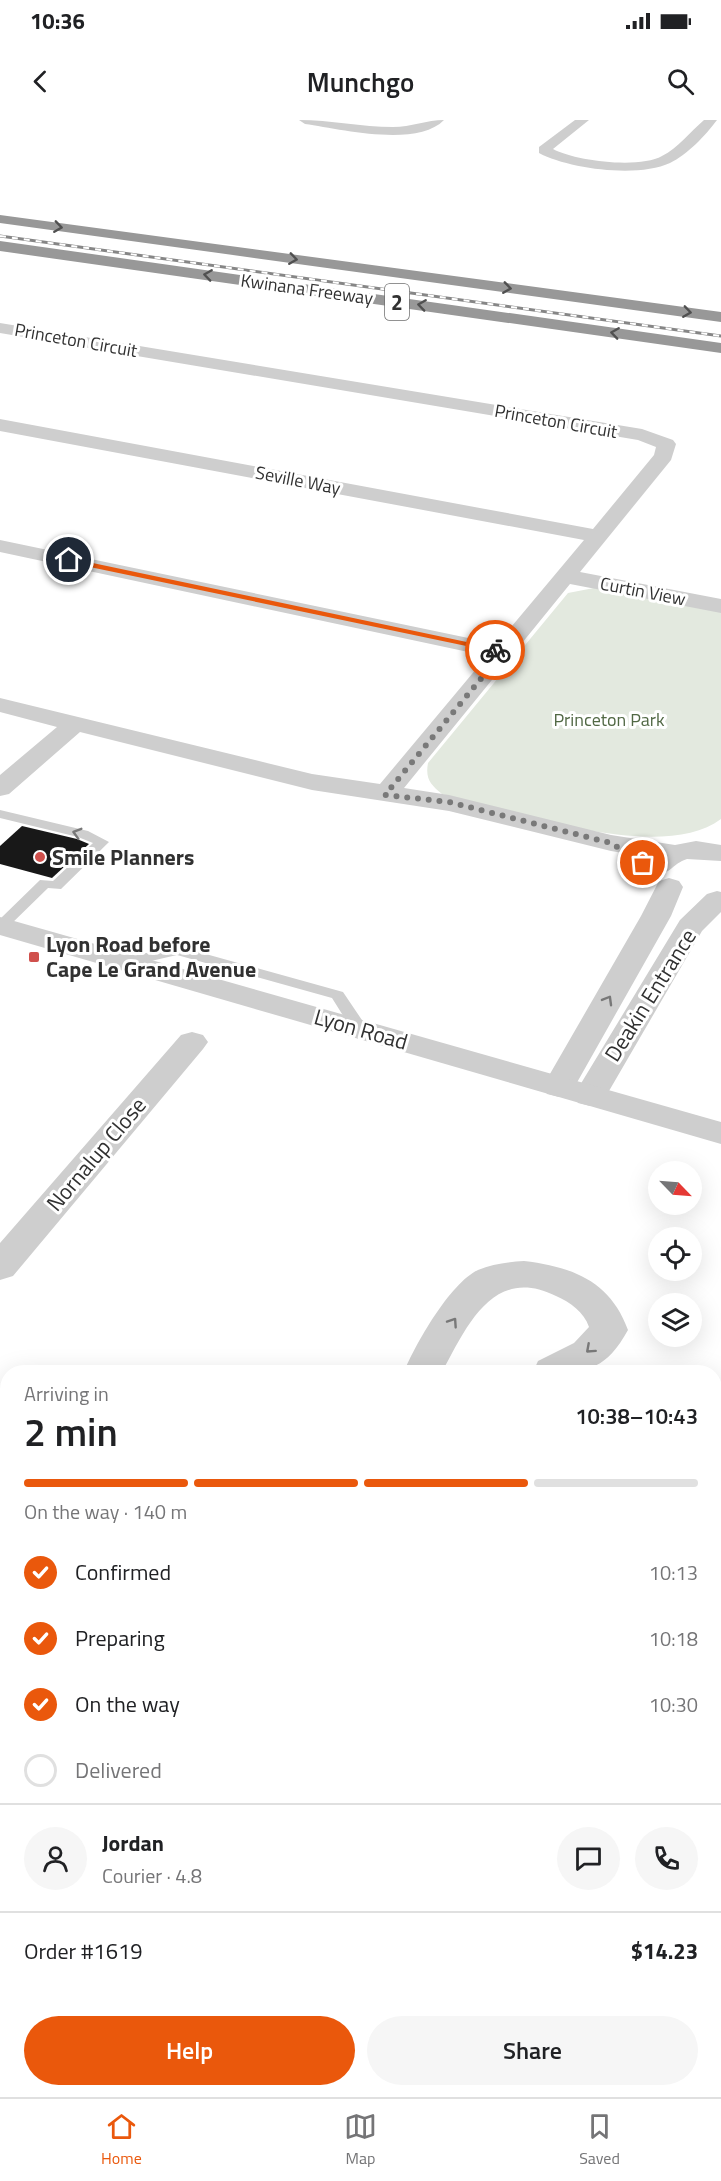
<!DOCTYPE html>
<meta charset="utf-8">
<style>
:root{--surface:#fff;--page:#f6f6f6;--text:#202124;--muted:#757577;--line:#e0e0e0;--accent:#ea580c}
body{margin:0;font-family:"Titillium Web",sans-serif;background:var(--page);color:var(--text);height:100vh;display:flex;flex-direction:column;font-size:22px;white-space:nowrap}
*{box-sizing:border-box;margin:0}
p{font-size:20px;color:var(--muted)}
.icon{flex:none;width:33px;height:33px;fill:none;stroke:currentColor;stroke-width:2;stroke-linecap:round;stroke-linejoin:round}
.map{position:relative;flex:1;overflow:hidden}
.side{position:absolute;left:0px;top:1245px;width:722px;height:732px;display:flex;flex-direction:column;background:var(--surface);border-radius:24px 24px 0 0;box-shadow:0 6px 24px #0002}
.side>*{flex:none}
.needle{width:39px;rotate:115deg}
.fabs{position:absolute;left:648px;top:1041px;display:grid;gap:12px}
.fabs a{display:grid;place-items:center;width:54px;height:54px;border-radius:50%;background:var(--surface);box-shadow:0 6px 24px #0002;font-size:30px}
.pin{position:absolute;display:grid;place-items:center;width:51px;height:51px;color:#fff;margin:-26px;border:3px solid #fff;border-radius:50%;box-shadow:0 2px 6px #0007}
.courier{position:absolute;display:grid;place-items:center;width:60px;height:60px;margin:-30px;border:4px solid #ea580c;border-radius:50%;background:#fff;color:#222;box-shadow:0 2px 8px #0007}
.overview em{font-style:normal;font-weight:600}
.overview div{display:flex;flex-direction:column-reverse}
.overview{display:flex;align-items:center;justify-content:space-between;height:102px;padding:0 24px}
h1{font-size:39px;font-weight:600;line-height:45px}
.bar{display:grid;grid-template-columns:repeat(4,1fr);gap:9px 6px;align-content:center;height:72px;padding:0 24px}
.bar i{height:8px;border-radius:4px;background:var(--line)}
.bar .selected{background:var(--accent)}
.bar p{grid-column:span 4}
.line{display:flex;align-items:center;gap:15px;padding:0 24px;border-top:2px solid var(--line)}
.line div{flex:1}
.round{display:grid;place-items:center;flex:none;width:63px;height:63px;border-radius:32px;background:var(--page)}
ol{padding:0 24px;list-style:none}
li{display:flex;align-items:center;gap:18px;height:66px}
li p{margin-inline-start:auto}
li .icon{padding:6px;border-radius:50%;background:var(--accent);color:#fff;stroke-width:4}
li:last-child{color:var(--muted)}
li i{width:33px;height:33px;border:3px solid var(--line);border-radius:50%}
.primary-button{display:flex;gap:12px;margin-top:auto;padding:12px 24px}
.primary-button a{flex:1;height:69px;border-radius:36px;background:var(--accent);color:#fff;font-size:24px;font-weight:600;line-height:69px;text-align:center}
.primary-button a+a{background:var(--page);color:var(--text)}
.status{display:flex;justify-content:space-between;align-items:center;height:42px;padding:0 30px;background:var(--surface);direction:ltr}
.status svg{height:16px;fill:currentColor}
header{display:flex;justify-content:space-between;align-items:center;height:78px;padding:0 24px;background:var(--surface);font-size:27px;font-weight:600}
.tab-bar{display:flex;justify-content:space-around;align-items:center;height:84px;border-top:2px solid var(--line);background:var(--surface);font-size:16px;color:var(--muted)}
.tab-bar a{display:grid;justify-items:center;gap:3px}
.tab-bar .selected{color:var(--accent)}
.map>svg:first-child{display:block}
</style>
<div class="status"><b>10:36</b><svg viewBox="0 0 49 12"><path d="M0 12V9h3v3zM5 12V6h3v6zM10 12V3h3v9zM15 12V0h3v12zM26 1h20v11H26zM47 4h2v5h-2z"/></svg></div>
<header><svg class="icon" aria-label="back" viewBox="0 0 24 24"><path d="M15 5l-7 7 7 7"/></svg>Munchgo<svg class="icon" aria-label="search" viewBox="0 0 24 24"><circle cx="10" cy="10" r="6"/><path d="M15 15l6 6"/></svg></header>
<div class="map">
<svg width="721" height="1977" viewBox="0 0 721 1977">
<rect width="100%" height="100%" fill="#fff"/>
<path fill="#e3e9df" d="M594 468 721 491V699C661 744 512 691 442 674 431 665 425 659 428 643L568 473Z
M0 1705 8 1708V1970H714V1770L721 1768V1977H0Z"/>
<path fill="#181818" d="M22 706 77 719 89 724 52 758 0 744V726Z"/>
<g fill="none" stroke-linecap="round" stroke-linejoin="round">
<path stroke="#c8c8c8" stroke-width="5" stroke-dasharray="4.5 4.5" stroke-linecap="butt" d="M0 1627 8 1631
M714 1946 721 1947"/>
<path fill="#cecece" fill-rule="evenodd" d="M0 690 88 711 109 722 61 769 48 768 5 810 0 811V799L40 760 53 761 93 723 78 717 0 698Z
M177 826 343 872 368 909 366 913H354L332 878 177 835 125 847 118 842 120 839Z"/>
<path fill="#cecece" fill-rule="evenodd" d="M299 0C330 0 362 7 393 7 411 7 427 0 444 0 417 28 340 9 305 4Z
M575 0H589L553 29C575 41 639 49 662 36 678 28 690 12 704 0H717C706 15 687 35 670 43 638 58 569 49 539 33V27Z
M0 203 642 309 673 320 676 324 671 340 580 452 721 479V493L570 464 404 668 449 675 611 715 675 725 696 721 721 725V741L687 739C669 745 672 757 650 752L646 746 652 738 611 731 449 691 312 670 80 612 9 674 0 676V655L57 607 0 592V578L312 654 380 664 487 536 0 432V420L497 524 584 420 0 311V299L593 409 654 335 656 327 638 320 0 213Z
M669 758 679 761 683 767 671 796 575 966 571 974 559 977 547 974 543 966 641 796 659 761Z
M717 771 721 772V792L702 811 602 983 590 986 578 983 574 975 680 800 707 774Z
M192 912 203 915 208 922 203 929 13 1156 0 1160V1123L181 915Z
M524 1141C573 1147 610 1161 628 1210 602 1257 580 1252 533 1252L538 1241 574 1223 589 1207C584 1192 570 1182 556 1176 493 1145 467 1206 442 1252H404C415 1225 450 1163 478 1150 492 1144 508 1142 524 1141Z
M0 1523 8 1526V1566L0 1563Z
M721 1696V1743L714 1745V1698Z"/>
<path fill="#cecece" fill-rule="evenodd" d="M0 797 721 1002V1024L0 815Z"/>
<path fill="#989898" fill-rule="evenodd" d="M0 95 721 192V202L0 103Z
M0 121 721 223V233L0 131Z"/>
<g stroke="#868686" stroke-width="3">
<path id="rail" d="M0 116 721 216"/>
</g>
<use href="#rail" stroke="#fff" stroke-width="2" stroke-dasharray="6" stroke-linecap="butt"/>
</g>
<defs><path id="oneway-chevron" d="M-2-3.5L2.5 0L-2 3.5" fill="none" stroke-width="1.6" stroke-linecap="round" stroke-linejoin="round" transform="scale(1.5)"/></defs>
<g stroke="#505050">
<use href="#oneway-chevron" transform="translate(58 107) rotate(8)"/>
<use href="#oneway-chevron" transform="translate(293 139) rotate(8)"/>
<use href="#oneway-chevron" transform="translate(208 155) rotate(-172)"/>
<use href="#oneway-chevron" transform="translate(507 168) rotate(8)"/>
<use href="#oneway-chevron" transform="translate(422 185) rotate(-172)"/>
<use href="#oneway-chevron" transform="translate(687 192) rotate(8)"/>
<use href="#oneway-chevron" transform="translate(615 213) rotate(-172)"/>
</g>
<g stroke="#787878">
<use href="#oneway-chevron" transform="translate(77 713) rotate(-164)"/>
<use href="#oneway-chevron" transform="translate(608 880) rotate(-60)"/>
<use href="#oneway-chevron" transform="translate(453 1202) rotate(-56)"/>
<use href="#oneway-chevron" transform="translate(590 1229) rotate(138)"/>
</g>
<path fill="#ea580c" d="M69 438 495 528 498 530 495 532 66 442Z"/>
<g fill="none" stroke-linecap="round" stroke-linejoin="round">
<path stroke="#797979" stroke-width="6" stroke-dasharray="0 10.8" d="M495 530 503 532 385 675 449 682 611 723 643 743"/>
</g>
<g fill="#d0504c" stroke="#fff" stroke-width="2">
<circle cx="40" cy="737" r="6"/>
<rect x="28" y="831" width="12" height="12" rx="3"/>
</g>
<g text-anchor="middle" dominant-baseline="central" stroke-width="6" stroke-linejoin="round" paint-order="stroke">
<g font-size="18" fill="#313131" stroke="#fff">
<text transform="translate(307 169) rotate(8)">Kwinana Freeway</text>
<text transform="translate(76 220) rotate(10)">Princeton Circuit</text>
<text transform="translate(556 301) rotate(10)">Princeton Circuit</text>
<text transform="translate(298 360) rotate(11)">Seville Way</text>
<text transform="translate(643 471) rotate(11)">Curtin View</text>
</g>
<g font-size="18" fill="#516844" stroke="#fff">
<text x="609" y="599">Princeton Park</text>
</g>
<rect fill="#fff" stroke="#6f6f6f" stroke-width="1.5" x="385" y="164" width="24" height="36" rx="4.5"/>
<g font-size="21" font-weight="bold" fill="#313131">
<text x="397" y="182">2</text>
</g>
<g font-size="22" font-weight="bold" fill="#313131" stroke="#fff" text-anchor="start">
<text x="52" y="737">Smile Planners</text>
<text x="46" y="824">Lyon Road before<tspan x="46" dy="25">Cape Le Grand Avenue</tspan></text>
</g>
<g font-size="22" fill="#313131" stroke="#fff">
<text transform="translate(650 875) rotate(-58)">Deakin Entrance</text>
<text transform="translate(361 909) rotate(16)">Lyon Road</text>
<text transform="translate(96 1034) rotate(-50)">Nornalup Close</text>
</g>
</g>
</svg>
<div class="fabs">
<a><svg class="needle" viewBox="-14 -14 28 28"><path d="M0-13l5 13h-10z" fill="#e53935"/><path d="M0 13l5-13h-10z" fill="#757577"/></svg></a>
<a><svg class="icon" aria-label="locate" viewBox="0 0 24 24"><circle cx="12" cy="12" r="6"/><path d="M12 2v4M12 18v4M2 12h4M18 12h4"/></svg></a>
<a><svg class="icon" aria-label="layers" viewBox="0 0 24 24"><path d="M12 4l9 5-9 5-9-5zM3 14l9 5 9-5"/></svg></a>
</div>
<div class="pin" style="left:643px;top:743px;background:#ea580c"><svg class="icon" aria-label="bag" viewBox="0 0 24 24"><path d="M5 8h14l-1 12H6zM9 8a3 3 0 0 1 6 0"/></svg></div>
<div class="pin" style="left:69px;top:440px;background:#1f2937"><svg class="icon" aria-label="home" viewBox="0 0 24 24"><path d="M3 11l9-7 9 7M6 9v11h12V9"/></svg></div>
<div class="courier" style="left:495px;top:530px"><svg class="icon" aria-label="bike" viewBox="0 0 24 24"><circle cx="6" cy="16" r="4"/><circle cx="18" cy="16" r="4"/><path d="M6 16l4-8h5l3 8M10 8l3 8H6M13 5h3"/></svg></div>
<section class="side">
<div class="overview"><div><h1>2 min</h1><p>Arriving in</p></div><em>10:38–10:43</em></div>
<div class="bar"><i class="selected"></i><i class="selected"></i><i class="selected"></i><i></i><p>On the way · 140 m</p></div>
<ol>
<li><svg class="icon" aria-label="check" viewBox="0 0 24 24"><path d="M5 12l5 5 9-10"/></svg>Confirmed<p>10:13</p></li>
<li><svg class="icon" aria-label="check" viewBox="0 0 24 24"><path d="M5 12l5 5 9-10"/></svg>Preparing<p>10:18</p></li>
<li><svg class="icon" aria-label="check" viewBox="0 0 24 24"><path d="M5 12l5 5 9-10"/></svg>On the way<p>10:30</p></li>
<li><i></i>Delivered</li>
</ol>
<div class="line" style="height:108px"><a class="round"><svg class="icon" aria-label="person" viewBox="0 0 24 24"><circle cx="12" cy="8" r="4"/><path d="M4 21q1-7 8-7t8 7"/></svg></a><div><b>Jordan</b><p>Courier · 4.8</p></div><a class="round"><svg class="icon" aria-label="chat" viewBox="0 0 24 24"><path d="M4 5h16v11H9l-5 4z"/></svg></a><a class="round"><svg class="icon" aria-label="phone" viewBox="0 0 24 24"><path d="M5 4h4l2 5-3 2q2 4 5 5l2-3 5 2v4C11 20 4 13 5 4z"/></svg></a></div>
<div class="line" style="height:78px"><div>Order #1619</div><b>$14.23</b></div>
<div class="primary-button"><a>Help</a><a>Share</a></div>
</section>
</div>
<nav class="tab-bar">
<a class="selected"><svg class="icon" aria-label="home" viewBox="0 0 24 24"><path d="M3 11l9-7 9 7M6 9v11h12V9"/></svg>Home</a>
<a><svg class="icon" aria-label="map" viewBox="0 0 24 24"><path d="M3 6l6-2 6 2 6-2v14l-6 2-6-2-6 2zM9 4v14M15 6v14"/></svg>Map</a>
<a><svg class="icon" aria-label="saved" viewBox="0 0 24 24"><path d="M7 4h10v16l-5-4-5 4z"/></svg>Saved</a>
</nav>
